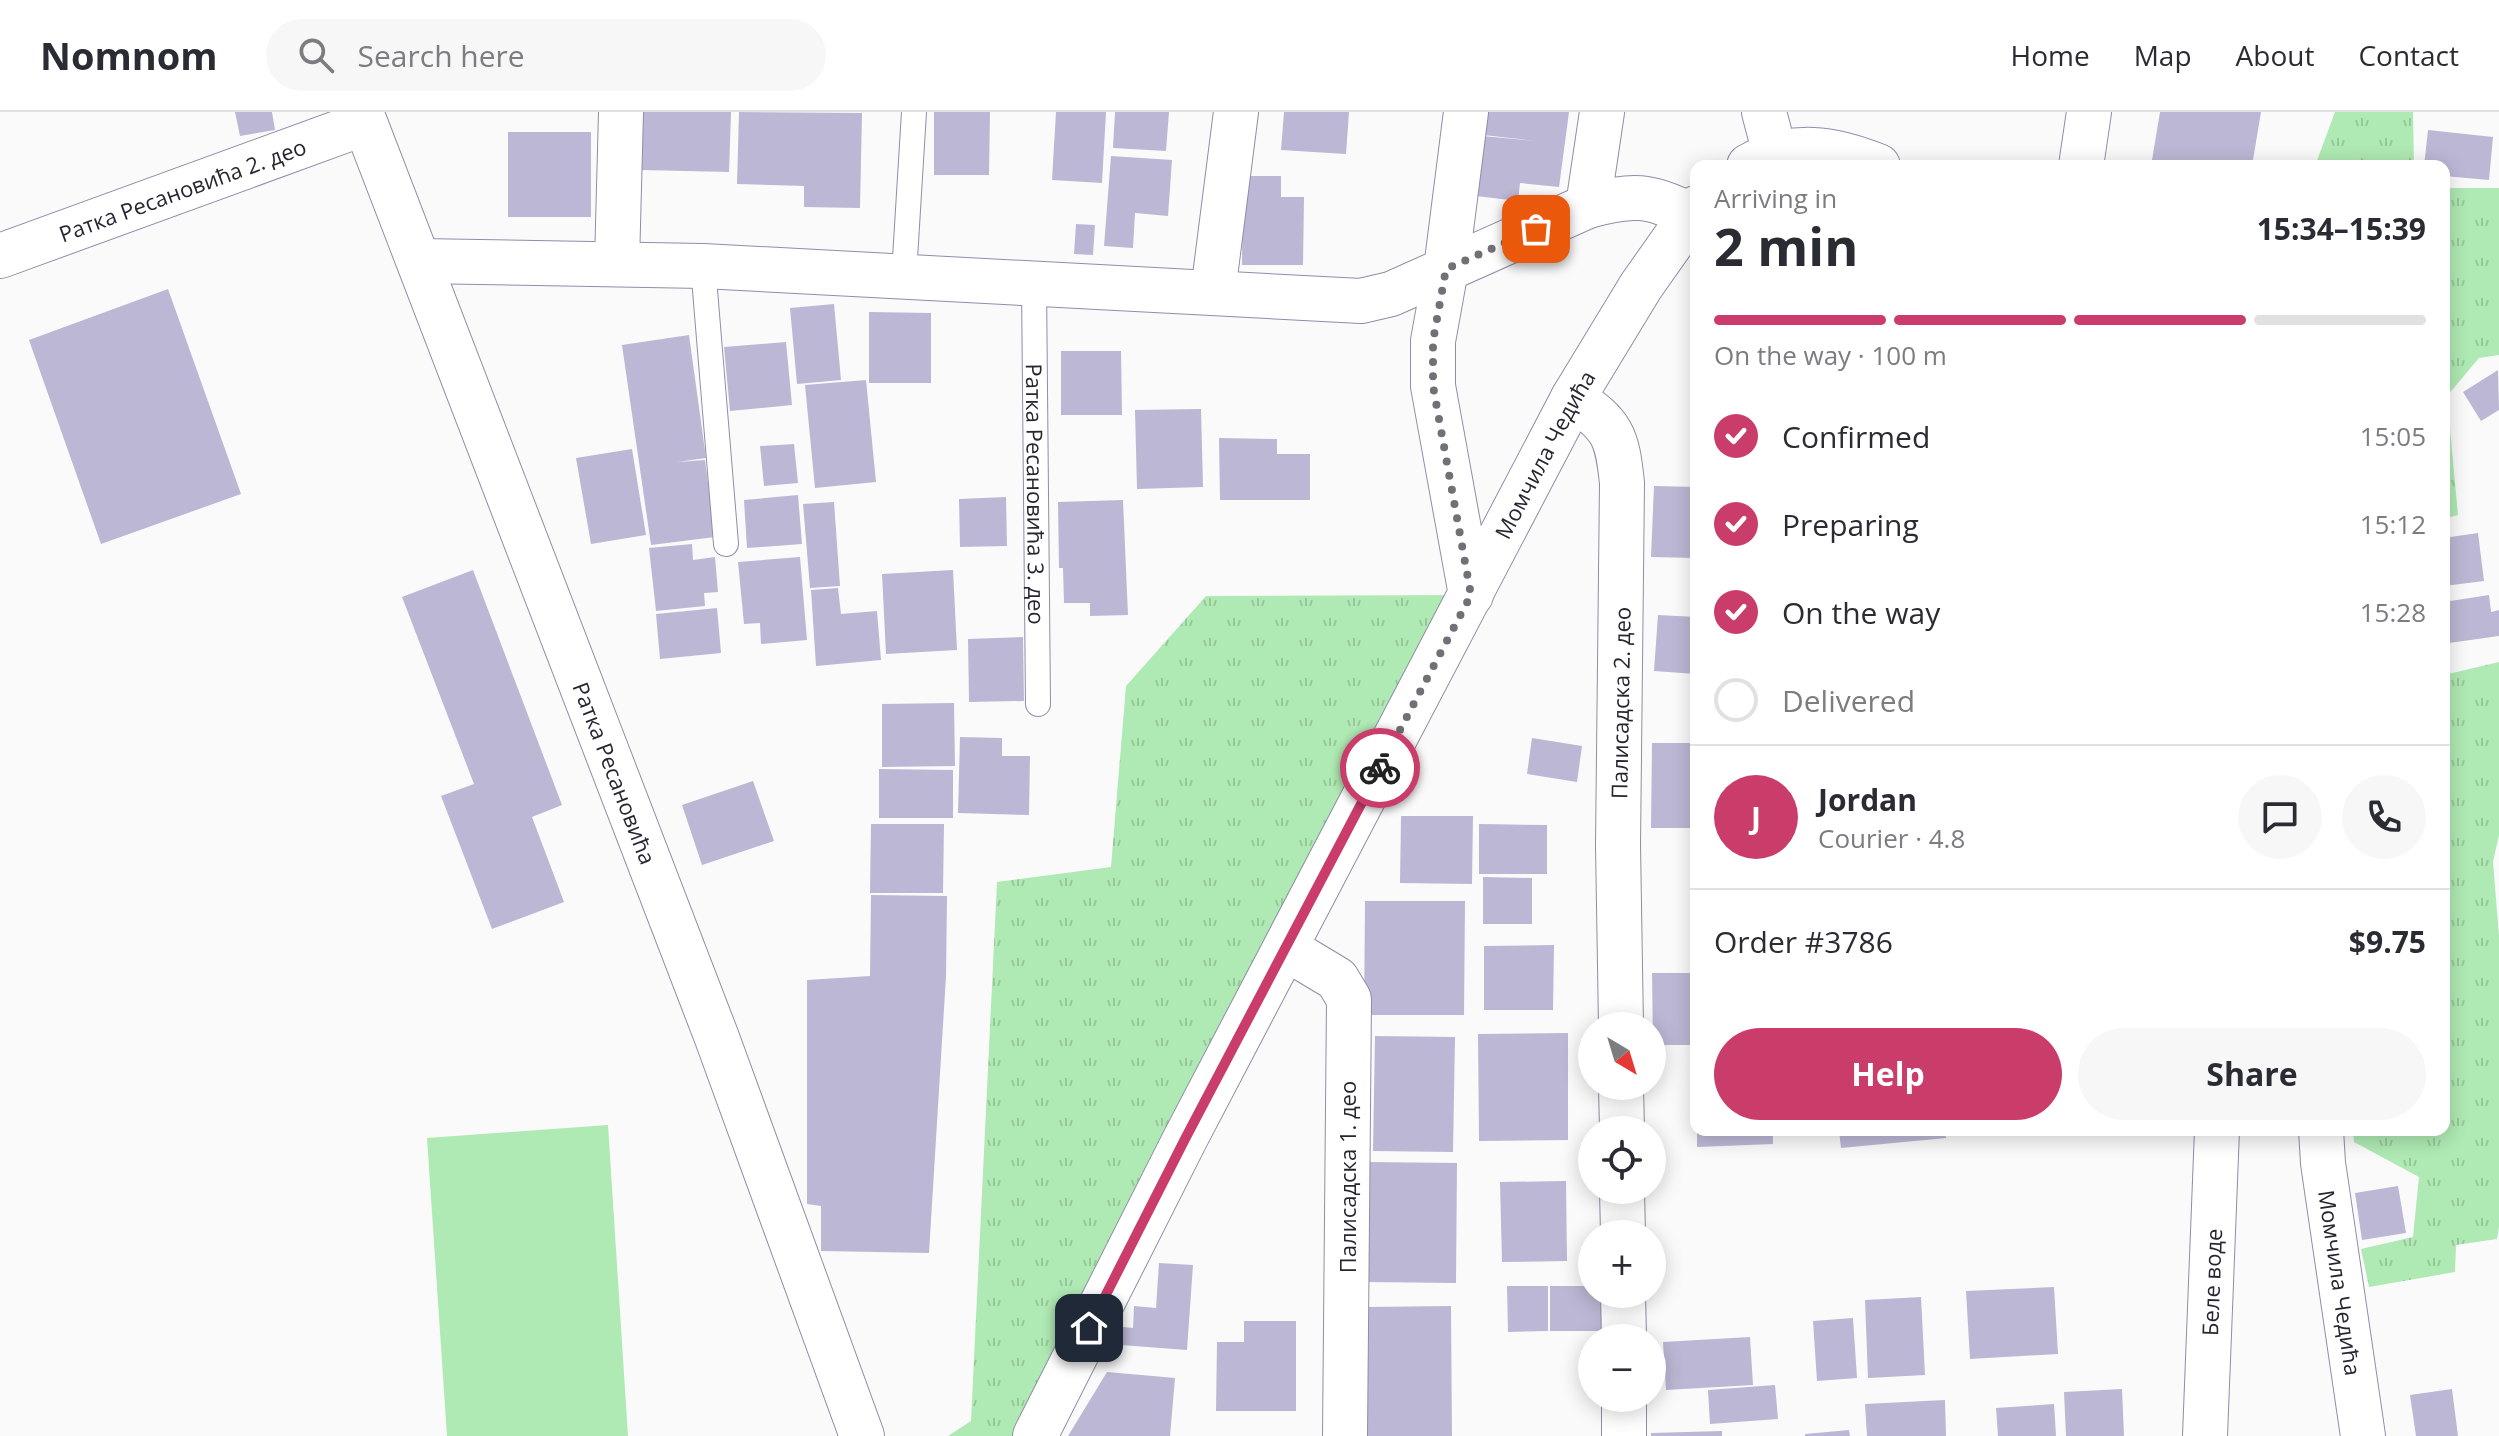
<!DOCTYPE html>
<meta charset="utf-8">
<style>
:root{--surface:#fff;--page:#f7f7f7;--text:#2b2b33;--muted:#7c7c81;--line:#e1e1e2;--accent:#ca3d6b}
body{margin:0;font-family:"Open Sans",sans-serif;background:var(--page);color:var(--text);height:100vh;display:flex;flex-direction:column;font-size:30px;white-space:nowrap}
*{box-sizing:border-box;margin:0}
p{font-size:26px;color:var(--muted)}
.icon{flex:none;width:44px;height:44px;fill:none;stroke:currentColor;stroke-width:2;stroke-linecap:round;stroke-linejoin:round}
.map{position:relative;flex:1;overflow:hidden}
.side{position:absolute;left:1690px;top:48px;width:760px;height:976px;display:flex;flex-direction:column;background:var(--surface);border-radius:16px;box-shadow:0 4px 20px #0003}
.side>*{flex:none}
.needle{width:52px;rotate:142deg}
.controls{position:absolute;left:1578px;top:900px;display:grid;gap:16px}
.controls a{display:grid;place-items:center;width:88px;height:88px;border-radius:50%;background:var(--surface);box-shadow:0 4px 20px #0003;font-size:40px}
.pin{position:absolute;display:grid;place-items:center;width:68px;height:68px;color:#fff;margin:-34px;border-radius:16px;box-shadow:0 4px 12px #0006}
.courier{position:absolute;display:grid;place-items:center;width:80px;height:80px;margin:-40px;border:6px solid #ca3d6b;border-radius:50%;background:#fff;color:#222;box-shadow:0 2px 10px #0007}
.overview em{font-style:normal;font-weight:700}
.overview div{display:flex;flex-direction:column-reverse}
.overview{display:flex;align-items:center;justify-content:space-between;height:136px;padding:0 24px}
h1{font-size:52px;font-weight:700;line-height:60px}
.bar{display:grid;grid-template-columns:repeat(4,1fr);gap:12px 8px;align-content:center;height:96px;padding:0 24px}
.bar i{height:10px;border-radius:6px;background:var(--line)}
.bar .on{background:var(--accent)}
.bar p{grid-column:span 4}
.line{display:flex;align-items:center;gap:20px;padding:0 24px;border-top:2px solid var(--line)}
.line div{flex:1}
.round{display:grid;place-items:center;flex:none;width:84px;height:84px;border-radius:42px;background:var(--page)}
ol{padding:0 24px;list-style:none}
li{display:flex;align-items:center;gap:24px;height:88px}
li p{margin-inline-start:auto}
li .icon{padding:8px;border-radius:50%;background:var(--accent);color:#fff;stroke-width:4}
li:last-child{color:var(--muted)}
li i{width:44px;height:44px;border:4px solid var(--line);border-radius:50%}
.button{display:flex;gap:16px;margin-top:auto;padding:16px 24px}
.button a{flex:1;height:92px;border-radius:48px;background:var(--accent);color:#fff;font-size:32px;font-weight:700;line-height:92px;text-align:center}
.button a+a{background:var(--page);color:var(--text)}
header{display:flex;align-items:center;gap:48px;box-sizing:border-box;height:112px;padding:0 40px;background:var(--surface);border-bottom:2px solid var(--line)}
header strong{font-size:38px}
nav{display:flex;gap:44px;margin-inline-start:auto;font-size:28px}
.search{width:560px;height:72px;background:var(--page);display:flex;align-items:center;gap:20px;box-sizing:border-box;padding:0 28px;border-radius:44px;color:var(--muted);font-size:30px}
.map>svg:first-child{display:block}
</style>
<header>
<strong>Nomnom</strong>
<div class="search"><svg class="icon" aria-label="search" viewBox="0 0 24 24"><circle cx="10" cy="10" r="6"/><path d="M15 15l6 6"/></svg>Search here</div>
<nav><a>Home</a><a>Map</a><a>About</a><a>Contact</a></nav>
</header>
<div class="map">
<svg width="2499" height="1324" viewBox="0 0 2499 1324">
<defs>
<pattern id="grass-tufts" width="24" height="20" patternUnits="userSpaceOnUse" patternTransform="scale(2)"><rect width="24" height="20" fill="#afe9b3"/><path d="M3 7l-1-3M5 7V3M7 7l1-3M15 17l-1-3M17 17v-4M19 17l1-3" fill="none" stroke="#97c89a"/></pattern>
</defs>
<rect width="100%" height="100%" fill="#fafafa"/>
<path fill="url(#grass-tufts)" d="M2335 0H2413L2414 54H2315Z
M2444 76H2499V243L2479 246 2447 284 2458 403 2444 407Z
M1471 483 1035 1324H948L971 1309 997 770 1111 755 1126 574 1206 484Z
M2499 550V723L2493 750 2499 824V1115L2497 1127 2456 1133 2455 1160 2369 1175 2361 1137 2413 1125 2419 1065 2354 1030 2353 1018H2444V563Z"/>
<path fill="#afe9b3" d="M608 1013 628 1324H447L427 1026Z"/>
<path fill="#bcb7d4" d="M235 0H272L275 18 240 24Z
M643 0H731L729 60 642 58Z
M739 0 862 1 860 96 804 95V74L737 72Z
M934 0H990L989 63H934Z
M1056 0H1106L1102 71 1052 68Z
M1115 0H1169L1166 39 1113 36Z
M1284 0H1349L1346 42 1281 38Z
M1485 0H1569L1559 75 1520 71 1518 89 1476 84 1482 24 1536 29 1483 23Z
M2160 0H2261L2252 54H2187L2152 48Z
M2428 18 2493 25 2489 68 2444 64V54H2424Z
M508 20H591V105H508Z
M1111 44 1172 48 1168 104 1135 101 1133 136 1104 134Z
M1243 64H1281V85H1304L1303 153H1242Z
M1076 112 1095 113 1093 143 1074 142Z
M168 177 241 382 101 432 29 228Z
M834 192 841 268 797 272 790 196Z
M869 200 931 201V271H869Z
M689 223 706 346 677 350 705 348 715 425 651 433 622 233Z
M786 230 792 293 730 299 724 235Z
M1061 239H1121L1122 303H1061Z
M2498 258 2499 298 2481 309 2463 280Z
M866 268 876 370 815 376 805 273Z
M1201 297 1203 375 1137 377 1135 298Z
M1219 326 1277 327V342H1310V388H1220Z
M794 332 798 371 764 374 760 334Z
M632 337 646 423 591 432 576 346Z
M1654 374 1696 375V446L1651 445Z
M798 383 802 432 747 436 744 388Z
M1006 385 1007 434 960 435 959 387Z
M1123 388 1128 503 1090 504V491H1064L1063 456H1059L1058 390Z
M834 390 840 474 810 476 803 392Z
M2478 421 2484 469 2444 474V426Z
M692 432 693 448 715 445 718 480 704 481 705 494 656 499 649 436Z
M800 445 807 528 761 532 760 511 744 512 738 450Z
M473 458 562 693 532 705 564 790 492 817 441 684 474 672 402 485Z
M953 458 957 538 886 542 882 462Z
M838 476 841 502 877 499 881 548 816 554 811 478Z
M2489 483 2491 500 2499 498V524L2449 531 2444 490Z
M717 496 721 541 660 547 656 502Z
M1658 503 1696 505V562L1654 559Z
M1023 525 1024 589 969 590 968 527Z
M954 591 955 654 882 655V592Z
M960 625 1002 626V644H1030L1029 703 958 701Z
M1532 626 1582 634 1577 670 1527 662Z
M1652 631H1696V716H1651Z
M879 657 953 658V706H879Z
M753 669 774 729 702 753 682 693Z
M1401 704H1473L1472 772 1400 771Z
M871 712H944L943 781H870Z
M1479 712 1547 713V762H1479Z
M1693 738H1696V801H1693Z
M1483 765 1532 766V812H1483Z
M871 783 947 784 946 864 929 1141 821 1139V1094L807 1092V868L870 864Z
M1365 789H1465L1464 903H1364Z
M1554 833 1553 898H1484V834Z
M1652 861H1696V933H1653Z
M1568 921V1028L1479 1029 1478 922Z
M1375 924 1455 925 1453 1040 1373 1039Z
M1697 1018H1773V1032L1697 1035Z
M1839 1018H1945L1946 1026 1841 1036Z
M1368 1050 1457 1051 1456 1171 1366 1170Z
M1566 1069 1567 1149 1502 1150 1500 1070Z
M2398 1074 2406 1121 2362 1128 2355 1081Z
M1159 1151 1193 1153 1187 1238 1121 1233 1123 1215 1133 1216 1134 1194 1156 1196Z
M1507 1174H1548V1219L1508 1220Z
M1550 1174H1592V1182H1605V1219H1550Z
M2054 1175 2058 1242 1970 1247 1966 1179Z
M1921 1185 1925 1263 1868 1266 1865 1188Z
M1451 1194 1452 1324H1366L1365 1195Z
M1853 1206 1857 1266 1817 1269 1813 1209Z
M1244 1209H1296V1299H1216L1217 1230H1244Z
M1750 1225 1753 1273 1666 1278 1663 1230Z
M1107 1260 1175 1266 1170 1324H1068Z
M1775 1273 1778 1307 1710 1312 1708 1278Z
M2122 1277 2124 1324H2066L2064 1280Z
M2452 1277 2458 1324H2416L2410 1283Z
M1945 1288 1946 1324H1867L1865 1292Z
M2054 1292 2056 1324H1998L1996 1296Z
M1849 1318 1850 1324H1805V1322Z
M1722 1319V1324H1651V1321Z"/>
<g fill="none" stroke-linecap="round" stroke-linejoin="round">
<g stroke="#918ca8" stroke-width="26">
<g id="lane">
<path d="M703 154 726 432"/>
<path d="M904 163 914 0"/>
<path id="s1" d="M1034 172 1038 592"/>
</g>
</g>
<g stroke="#918ca8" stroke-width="46">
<g id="street">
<path id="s2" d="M361 0 717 926 862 1324"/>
<path d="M1466 0 1446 157 1433 229V274L1471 483"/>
<path d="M1764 0 1775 42"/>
<path d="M2081 54 2089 0"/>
<path d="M1588 94 1602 0"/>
<path id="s3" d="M0 144 365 11"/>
<path d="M419 149 703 154 1361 189 1391 182 1588 94C1633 82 1649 82 1690 103"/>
<path d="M617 151 621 0"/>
<path d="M1213 180 1236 0"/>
<path d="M1573 286C1613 314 1617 323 1622 371L1618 733 1621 914"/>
<path d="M1287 837 1337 867 1349 887 1345 1324"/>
<path d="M1621 974 1622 1018"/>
<path d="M1622 1078 1623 1122"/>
<path d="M1623 1182 1624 1226"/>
<path d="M1624 1286V1324"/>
<path id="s4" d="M2205 1324 2217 1018"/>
</g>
</g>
<g stroke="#918ca8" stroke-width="46">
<g id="secondary">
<path d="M1749 54C1793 29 1833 36 1878 54"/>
<path id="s5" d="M2321 1018 2323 1051 2363 1324"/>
<path id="s6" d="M1035 1324 1185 1027 1573 286 1641 174 1696 96"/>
</g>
</g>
<use href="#lane" stroke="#fff" stroke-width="24"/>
<use href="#street" stroke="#fff" stroke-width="44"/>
<use href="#secondary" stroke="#fff" stroke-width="44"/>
</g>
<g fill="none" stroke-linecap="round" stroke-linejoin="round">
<path stroke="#717077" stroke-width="8" stroke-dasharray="0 14.4" d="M1380 656 1471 483 1433 274V229L1446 157 1536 117"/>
<path stroke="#ca3d6b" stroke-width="10" d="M1089 1216 1185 1027 1380 656"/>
</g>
<g text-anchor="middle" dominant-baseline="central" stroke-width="8" stroke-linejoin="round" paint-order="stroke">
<g font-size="22" fill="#272530" stroke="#fff">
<text stroke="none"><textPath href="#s3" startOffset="194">Ратка Ресановића 2. део</textPath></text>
<text stroke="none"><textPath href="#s6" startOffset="1106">Момчила Чедића</textPath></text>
<text stroke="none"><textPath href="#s1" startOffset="210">Ратка Ресановића 3. део</textPath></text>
<text transform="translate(1620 591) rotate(-89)">Палисадска 2. део</text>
<text stroke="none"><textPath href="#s2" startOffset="708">Ратка Ресановића</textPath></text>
<text transform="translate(1347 1065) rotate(-90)">Палисадска 1. део</text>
<text stroke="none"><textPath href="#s4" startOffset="154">Беле воде</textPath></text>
<text stroke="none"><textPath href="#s5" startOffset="154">Момчила Чедића</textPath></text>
</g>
</g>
</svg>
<div class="controls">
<a><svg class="needle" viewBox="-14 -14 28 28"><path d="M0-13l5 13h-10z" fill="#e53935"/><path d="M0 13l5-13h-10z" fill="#7c7c81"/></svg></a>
<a><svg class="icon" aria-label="locate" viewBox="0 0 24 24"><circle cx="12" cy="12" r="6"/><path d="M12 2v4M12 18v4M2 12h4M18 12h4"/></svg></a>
<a>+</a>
<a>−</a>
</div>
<div class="pin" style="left:1536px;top:117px;background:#ea580c"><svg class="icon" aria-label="bag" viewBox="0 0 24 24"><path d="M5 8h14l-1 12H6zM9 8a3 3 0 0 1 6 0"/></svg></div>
<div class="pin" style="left:1089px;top:1216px;background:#1f2937"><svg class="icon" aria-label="home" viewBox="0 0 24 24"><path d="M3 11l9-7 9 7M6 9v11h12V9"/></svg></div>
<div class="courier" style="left:1380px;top:656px"><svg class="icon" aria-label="bike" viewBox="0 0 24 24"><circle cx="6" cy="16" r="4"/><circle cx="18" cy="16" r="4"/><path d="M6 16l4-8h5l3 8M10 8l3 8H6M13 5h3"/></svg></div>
<section class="side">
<div class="overview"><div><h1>2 min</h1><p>Arriving in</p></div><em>15:34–15:39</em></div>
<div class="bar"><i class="on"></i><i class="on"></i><i class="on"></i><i></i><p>On the way · 100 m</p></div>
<ol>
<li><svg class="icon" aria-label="check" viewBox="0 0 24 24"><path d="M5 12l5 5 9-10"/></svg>Confirmed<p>15:05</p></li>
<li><svg class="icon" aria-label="check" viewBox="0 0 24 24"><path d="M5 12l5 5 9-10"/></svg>Preparing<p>15:12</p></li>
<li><svg class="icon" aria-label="check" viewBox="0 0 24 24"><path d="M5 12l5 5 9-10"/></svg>On the way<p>15:28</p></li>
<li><i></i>Delivered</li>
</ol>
<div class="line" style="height:144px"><b class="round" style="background:var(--accent);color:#fff">J</b><div><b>Jordan</b><p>Courier · 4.8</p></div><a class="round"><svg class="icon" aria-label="chat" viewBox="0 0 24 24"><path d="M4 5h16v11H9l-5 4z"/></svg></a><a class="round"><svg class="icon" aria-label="phone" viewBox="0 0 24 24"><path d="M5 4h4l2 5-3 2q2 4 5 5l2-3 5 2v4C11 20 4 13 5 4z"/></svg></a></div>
<div class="line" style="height:104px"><div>Order #3786</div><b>$9.75</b></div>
<div class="button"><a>Help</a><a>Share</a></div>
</section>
</div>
